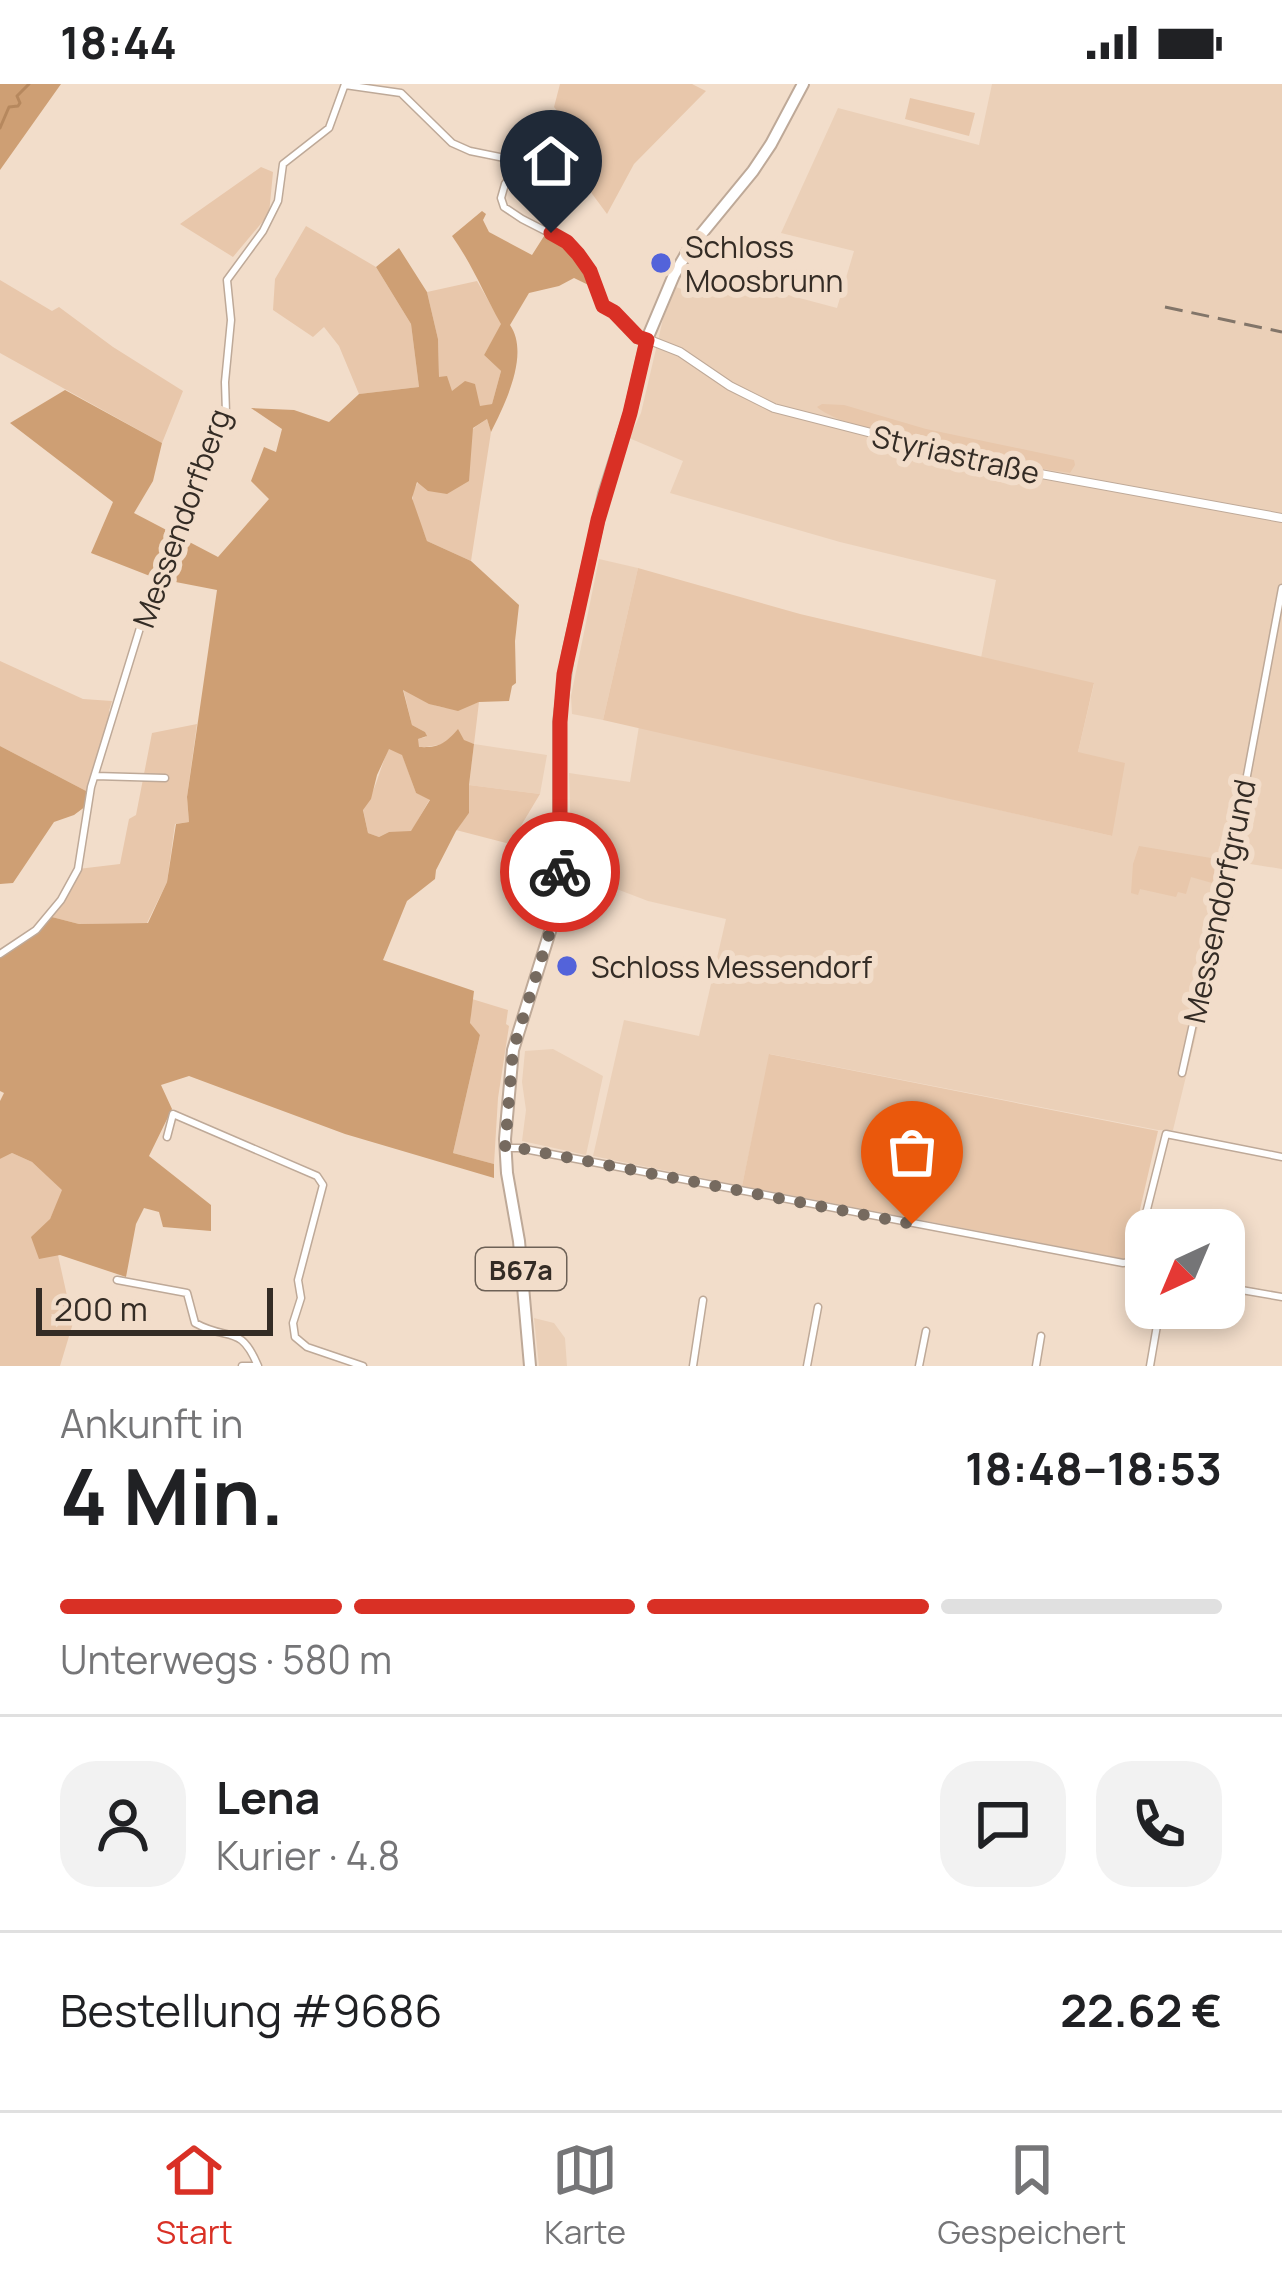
<!DOCTYPE html>
<html lang="de">
<meta charset="utf-8">
<style>
:root{--surface:#fff;--page:#f2f2f2;--text:#202124;--muted:#757577;--line:#e0e0e0;--accent:#d93025}
body{margin:0;font-family:Manrope,sans-serif;background:var(--page);color:var(--text);height:100vh;display:flex;flex-direction:column;font-size:45px;white-space:nowrap}
*{box-sizing:border-box;margin:0}
p{font-size:39px;color:var(--muted)}
.icon{flex:none;width:66px;height:66px;fill:none;stroke:currentColor;stroke-width:2;stroke-linecap:round;stroke-linejoin:round}
.map{position:relative;height:1282px;overflow:hidden}
.details{display:flex;flex-direction:column;background:var(--surface);flex:1}
.details>*{flex:none}
.needle{width:78px;rotate:224deg}
.fabs{position:absolute;left:1125px;top:1125px;display:grid;gap:24px}
.fabs a{display:grid;place-items:center;width:120px;height:120px;border-radius:24px;background:var(--surface);box-shadow:0 6px 18px #0003;font-size:60px}
.scale{position:absolute;left:36px;bottom:30px;width:237px;box-sizing:border-box;padding-left:12px;border:6px solid #342c25;border-top:0;font-size:33px;line-height:42px;white-space:nowrap;color:#342c25;-webkit-text-stroke:9px #f2ddca;paint-order:stroke}
.pin{position:absolute;display:grid;place-items:center;width:102px;height:102px;color:#fff;margin:-123px -51px;border-radius:50% 50% 50% 0;rotate:-45deg;box-shadow:0 0 12px #0007}
.pin .icon{rotate:45deg}
.courier{position:absolute;display:grid;place-items:center;width:120px;height:120px;margin:-60px;border:9px solid #d93025;border-radius:50%;background:#fff;color:#222;box-shadow:0 3px 15px #0007}
.summary em{font-style:normal;font-weight:700}
.summary div{display:flex;flex-direction:column-reverse}
.summary{display:flex;align-items:center;justify-content:space-between;height:204px;padding:0 60px}
h1{font-size:78px;font-weight:700;line-height:90px}
.bar{display:grid;grid-template-columns:repeat(4,1fr);gap:18px 12px;align-content:center;height:144px;padding:0 60px}
.bar i{height:15px;border-radius:9px;background:var(--line)}
.bar .current{background:var(--accent)}
.bar p{grid-column:span 4}
.line{display:flex;align-items:center;gap:30px;padding:0 60px;border-top:3px solid var(--line)}
.line div{flex:1}
.round{display:grid;place-items:center;flex:none;width:126px;height:126px;border-radius:36px;background:var(--page)}
.status{display:flex;justify-content:space-between;align-items:center;height:84px;padding:0 60px;background:var(--surface);direction:ltr}
.status svg{height:33px;fill:currentColor}
.menu{display:flex;justify-content:space-around;align-items:center;height:168px;border-top:3px solid var(--line);background:var(--surface);font-size:33px;color:var(--muted)}
.menu a{display:grid;justify-items:center;gap:6px}
.menu .current{color:var(--accent)}
.map>svg:first-child{display:block}
</style>
<div class="status"><b>18:44</b><svg viewBox="0 0 49 12"><path d="M0 12V9h3v3zM5 12V6h3v6zM10 12V3h3v9zM15 12V0h3v12zM26 1h20v11H26zM47 4h2v5h-2z"/></svg></div>
<div class="map">
<svg width="1282" height="1282" viewBox="0 0 1282 1282">
<rect width="100%" height="100%" fill="#f2ddca"/>
<path fill="#ebd0b8" d="M992 0H1282V785L1238 778 1173 1046H1158L770 970 742 1102 593 1072 624 936 699 952 726 835 648 817 572 788 569 689 630 698 639 642 1112 752 1078 668 1094 600 981 574 996 496 840 458 670 409 683 377 629 354 641 329 663 235 676 203 705 214 716 188 754 202 837 224 854 167 781 149 838 24 979 61Z
M599 475 638 484 603 636 572 630 571 612Z
M474 660 547 671 540 710 469 701Z
M553 965 603 992 586 1071 522 1057 526 1026 522 998 525 967Z
M534 1234 554 1239 565 1254 567 1282H539Z"/>
<path fill="#e8c7ab" d="M560 0H692L706 7 634 80 607 130 573 84V46L554 23Z
M910 14 975 29 969 52 905 35Z
M261 83 273 88 269 130 233 173 180 140Z
M306 142 376 183 411 240 419 303 359 310 339 262 324 243 313 253 273 226 275 195Z
M0 196 52 227 59 223 113 263 183 307 162 359 0 269Z
M477 197 502 240 484 271 501 287 492 320 480 323 451 308 439 294 438 255 427 208Z
M822 320 844 321 926 345 1074 376 1075 381 1070 389C1027 384 843 348 817 323Z
M487 335 491 348 471 477 427 457C423 444 411 424 413 411 415 390 469 346 487 335Z
M638 484 800 530 1094 599 1078 668 1125 679 1112 752 603 636Z
M0 577 83 615 112 617 109 627 112 639 88 708 0 662Z
M403 604C433 622 445 631 479 618L474 660C456 653 437 664 418 663L417 655 426 653 425 648 412 641Z
M197 640 187 713 189 738 175 740 167 798 147 839 79 840 48 832 78 785 120 780 129 735 136 731 152 649Z
M389 664 402 670 416 709 430 715 411 748H389L379 753 368 749 363 725C375 710 380 683 389 664Z
M469 701 540 710 510 760 456 746 469 729Z
M1139 762 1223 776 1212 799 1191 793 1186 810 1178 808 1176 813 1140 805 1138 811 1131 809 1133 780Z
M472 915 508 926 506 940 509 942 498 1014 494 1080 453 1069 480 951 470 940Z
M769 970 1158 1047 1130 1169 1125 1175 742 1102Z
M12 1069 32 1078 63 1106 50 1135 73 1239 60 1282H0V1075Z"/>
<path fill="#ce9f74" fill-rule="evenodd" d="M0 0H61L0 86Z
M482 127 486 130 483 136 489 148 532 171 546 149 561 147 593 181 603 208 574 194 559 202 529 209 510 241C530 270 505 320 491 348L487 335 473 344 469 397 447 410 428 407 417 398 412 414 427 457 471 477 519 521 515 557 516 599 512 602 509 617 479 618 458 627 429 620 403 606 412 641 425 648 427 652 418 655 419 663C438 664 445 660 458 645L464 656 474 660 469 701V729L456 747 436 786 435 795 407 817 383 876 474 907 470 939 480 951 453 1069 494 1080V1094L345 1050 189 992 161 1001 172 1025 149 1072 211 1121V1147L163 1143 159 1128 144 1124 136 1140 126 1193 60 1171 39 1175 31 1153 50 1135 62 1106 32 1078 12 1069 0 1075V1017L4 1009 0 1007V870L36 846 48 832 79 840 148 839 167 798 176 740 189 738 187 713 217 506 155 494 91 469 113 418 10 339 65 306 162 359 153 397 134 429 218 473 269 415 251 397 264 363 276 368 282 345 251 324 294 326 329 338 359 310 419 303 411 240 376 183 399 164 427 208 438 255 439 293 447 292 452 307 465 297 475 300 480 322 492 320 501 287 484 271 501 240C484 210 472 180 452 152ZM389 665 402 671 416 709 430 716 411 747 389 748 379 753 368 749 363 726 371 715 377 691Z
M0 662 88 708 86 722 74 731 54 738 13 799 0 800Z"/>
<g fill="none" stroke-linecap="round" stroke-linejoin="round">
<path stroke="#b6885e" stroke-width="3" d="M0 44 9 23 18 22 20 19 17 12 29 0"/>
<g stroke="#bea998" stroke-width="9">
<path id="minor" d="M345 1 401 9 452 59 470 67 514 76 515 88 505 100 501 114 504 123 522 135 567 158 590 187 603 222 614 228 637 253 647 255
M95 692 165 694
M0 870 36 846 61 816 78 785 91 703 160 479 226 329 225 298 231 236 227 196 263 147 278 117 283 80 329 44 345 0
M1182 989 1240 729 1282 504
M167 1053 173 1030 317 1092 323 1101 298 1196 301 1214 293 1239 295 1253 307 1263 363 1282
M505 1064H519L1123 1179 1131 1178 1136 1169 1166 1050 1282 1073
M117 1196 187 1209 195 1239C229 1258 240 1239 258 1282H242
M1224 1203 1282 1213
M693 1282 703 1216
M807 1282 818 1223
M919 1282 926 1247
M1036 1282 1041 1252
M1150 1282 1160 1224"/>
</g>
<g stroke="#bea998" stroke-width="10">
<path id="tertiary" d="M647 255 680 268 730 302 774 324 1008 384 1282 434"/>
</g>
<g stroke="#bea998" stroke-width="14">
<path id="primary" d="M530 1282 519 1157 507 1089 505 1055 513 966 552 841 559 810V638L568 570 604 410 630 329 647 255 674 191 689 165 753 87 771 60 803 0"/>
</g>
<use href="#minor" stroke="#fff" stroke-width="6"/>
<use href="#tertiary" stroke="#fff" stroke-width="8"/>
<use href="#primary" stroke="#fff" stroke-width="10"/>
<path stroke="#827569" stroke-width="3" stroke-dasharray="18 9" stroke-linecap="butt" d="M1165 223 1282 248"/>
</g>
<g fill="none" stroke-linecap="round" stroke-linejoin="round">
<path stroke="#766a5f" stroke-width="12" stroke-dasharray="0 21.6" d="M560 788 552 841 513 966 505 1064H519L912 1140"/>
<path stroke="#d93025" stroke-width="15" d="M551 149 567 158 578 170 590 187 603 222 614 228 638 253 647 256 630 329 598 436 564 590 560 638V788"/>
</g>
<g fill="#5363da" stroke="#f2ddca" stroke-width="4.5">
<circle cx="661" cy="179" r="12"/>
<circle cx="567" cy="882" r="12"/>
</g>
<g text-anchor="middle" dominant-baseline="central" stroke-width="12" stroke-linejoin="round" paint-order="stroke">
<rect fill="#f2ddca" stroke="#6d6156" stroke-width="3" x="476" y="1164" width="90" height="42" rx="9"/>
<g font-size="27" font-weight="bold" fill="#342c25">
<text x="521" y="1185">B67a</text>
</g>
<g font-size="30" fill="#342c25" stroke="#f2ddca" text-anchor="start">
<text x="685" y="162">Schloss<tspan x="685" dy="34">Moosbrunn</tspan></text>
<text x="591" y="882">Schloss Messendorf</text>
</g>
<g font-size="30" fill="#342c25" stroke="#f2ddca">
<text transform="translate(956 370) rotate(13)">Styriastraße</text>
<text transform="translate(181 434) rotate(-70)">Messendorfberg</text>
<text transform="translate(1219 817) rotate(-78)">Messendorfgrund</text>
</g>
</g>
</svg>
<div class="fabs">
<a><svg class="needle" viewBox="-14 -14 28 28"><path d="M0-13l5 13h-10z" fill="#e53935"/><path d="M0 13l5-13h-10z" fill="#757577"/></svg></a>
</div>
<div class="scale">200 m</div>
<div class="pin" style="left:912px;top:1140px;background:#ea580c"><svg class="icon" aria-label="bag" viewBox="0 0 24 24"><path d="M5 8h14l-1 12H6zM9 8a3 3 0 0 1 6 0"/></svg></div>
<div class="pin" style="left:551px;top:149px;background:#1f2937"><svg class="icon" aria-label="home" viewBox="0 0 24 24"><path d="M3 11l9-7 9 7M6 9v11h12V9"/></svg></div>
<div class="courier" style="left:560px;top:788px"><svg class="icon" aria-label="bike" viewBox="0 0 24 24"><circle cx="6" cy="16" r="4"/><circle cx="18" cy="16" r="4"/><path d="M6 16l4-8h5l3 8M10 8l3 8H6M13 5h3"/></svg></div>
</div>
<section class="details">
<div class="summary"><div><h1>4 Min.</h1><p>Ankunft in</p></div><em>18:48–18:53</em></div>
<div class="bar"><i class="current"></i><i class="current"></i><i class="current"></i><i></i><p>Unterwegs · 580 m</p></div>
<div class="line" style="height:216px"><a class="round"><svg class="icon" aria-label="person" viewBox="0 0 24 24"><circle cx="12" cy="8" r="4"/><path d="M4 21q1-7 8-7t8 7"/></svg></a><div><b>Lena</b><p>Kurier · 4.8</p></div><a class="round"><svg class="icon" aria-label="chat" viewBox="0 0 24 24"><path d="M4 5h16v11H9l-5 4z"/></svg></a><a class="round"><svg class="icon" aria-label="phone" viewBox="0 0 24 24"><path d="M5 4h4l2 5-3 2q2 4 5 5l2-3 5 2v4C11 20 4 13 5 4z"/></svg></a></div>
<div class="line" style="height:156px"><div>Bestellung #9686</div><b>22.62 €</b></div>
</section>
<nav class="menu">
<a class="current"><svg class="icon" aria-label="home" viewBox="0 0 24 24"><path d="M3 11l9-7 9 7M6 9v11h12V9"/></svg>Start</a>
<a><svg class="icon" aria-label="map" viewBox="0 0 24 24"><path d="M3 6l6-2 6 2 6-2v14l-6 2-6-2-6 2zM9 4v14M15 6v14"/></svg>Karte</a>
<a><svg class="icon" aria-label="saved" viewBox="0 0 24 24"><path d="M7 4h10v16l-5-4-5 4z"/></svg>Gespeichert</a>
</nav>
